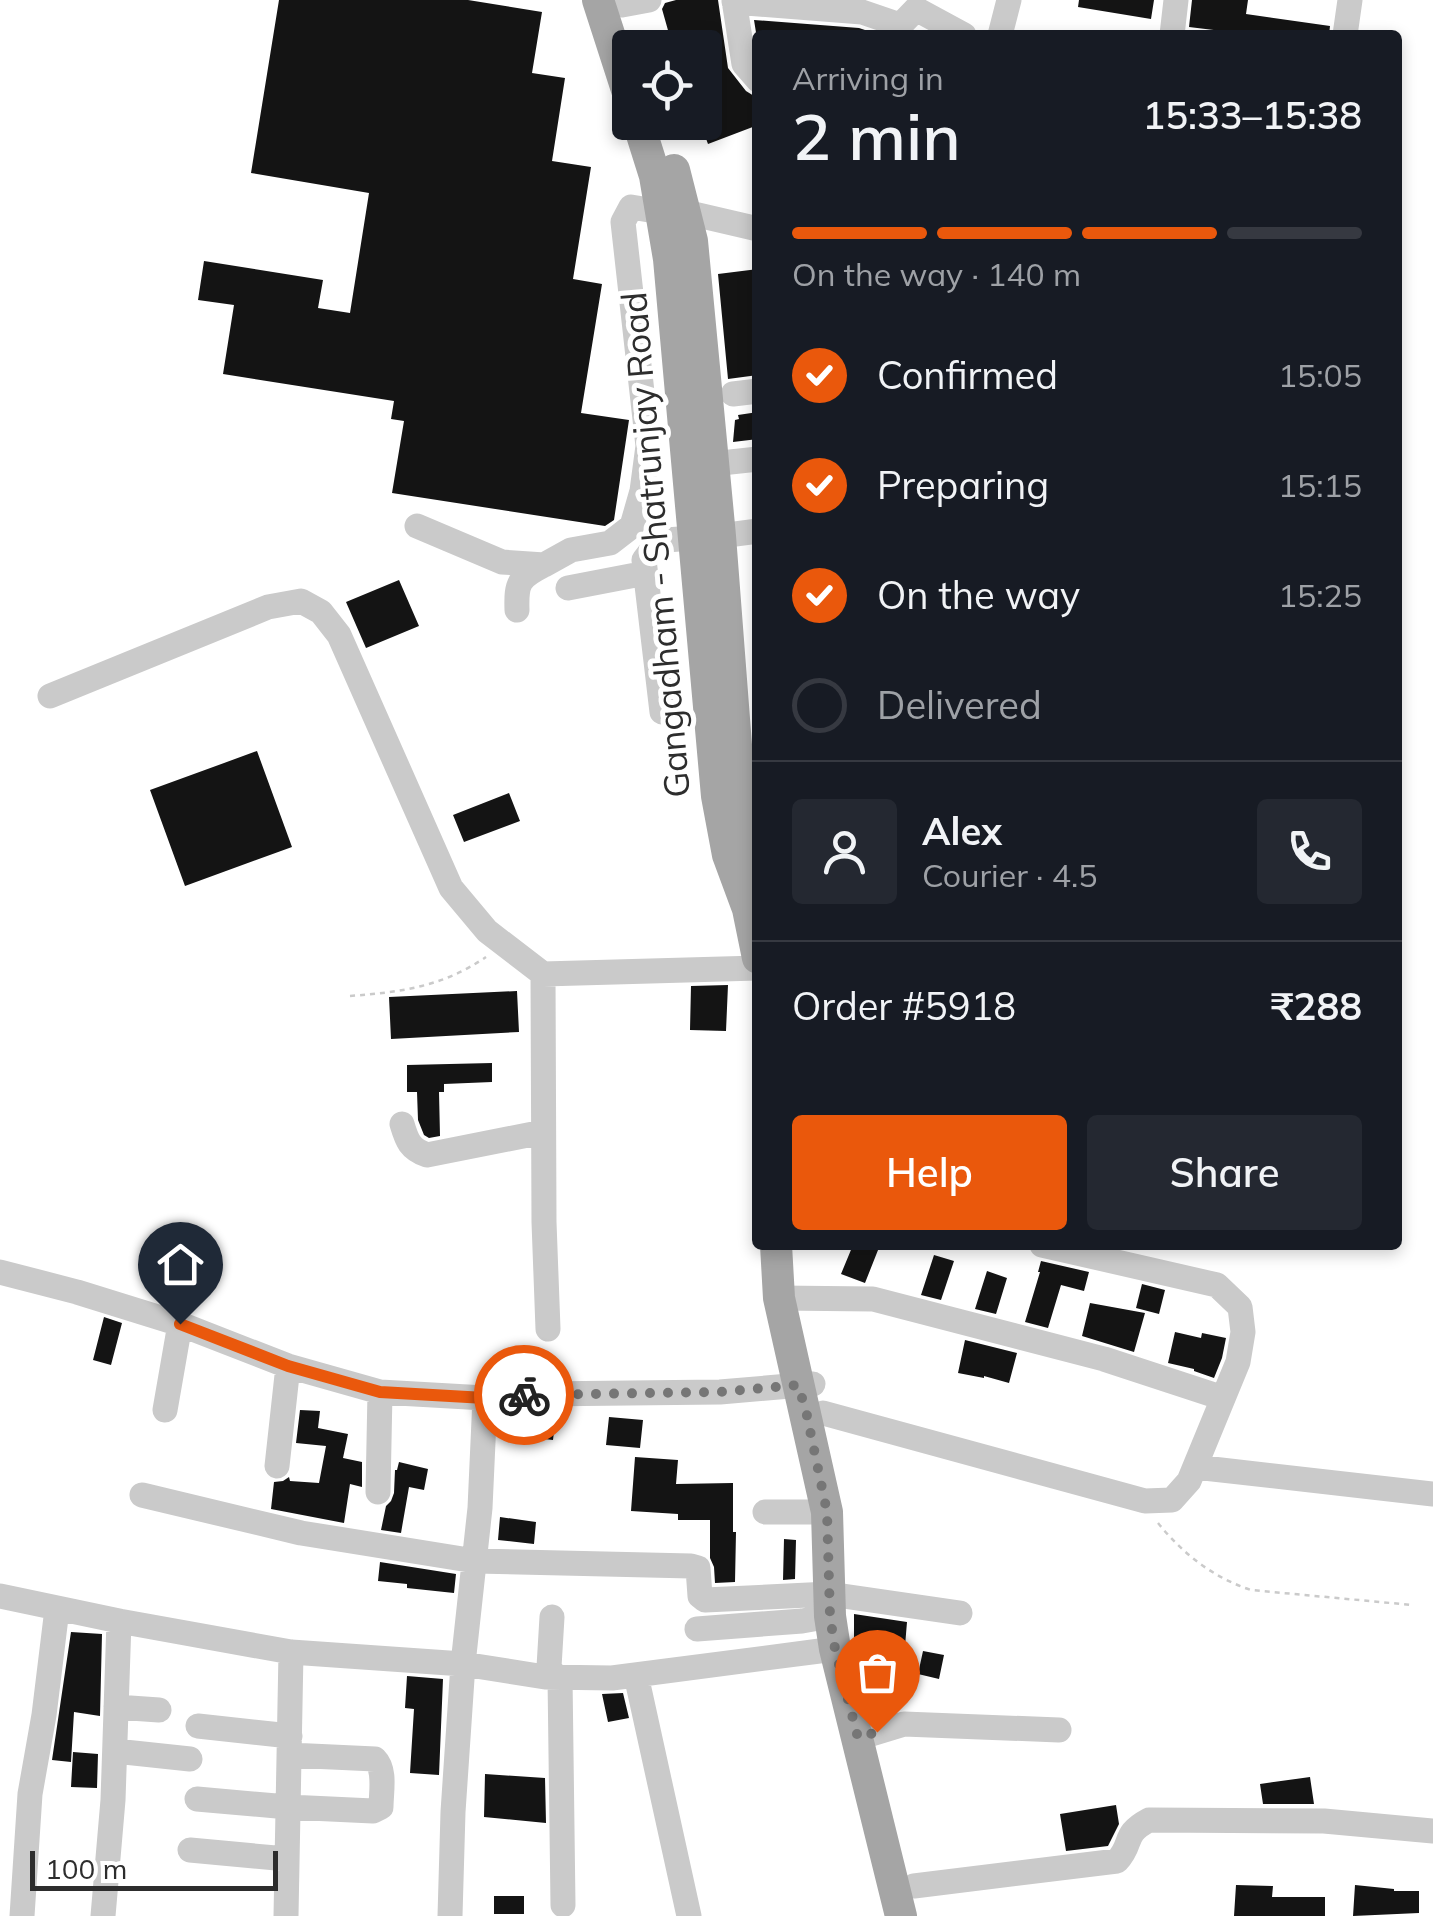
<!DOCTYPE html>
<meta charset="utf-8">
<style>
:root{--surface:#171b24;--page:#242831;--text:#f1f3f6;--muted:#9ea1a6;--line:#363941;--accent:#ea580c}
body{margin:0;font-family:Mulish,sans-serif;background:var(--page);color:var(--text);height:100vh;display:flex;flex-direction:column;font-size:38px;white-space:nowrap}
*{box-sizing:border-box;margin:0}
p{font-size:32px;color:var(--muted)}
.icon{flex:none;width:55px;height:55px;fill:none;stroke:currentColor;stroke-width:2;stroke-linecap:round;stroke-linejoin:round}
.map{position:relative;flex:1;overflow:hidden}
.side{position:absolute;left:752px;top:30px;width:650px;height:1220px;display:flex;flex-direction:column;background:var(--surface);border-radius:10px;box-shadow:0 5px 15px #0003}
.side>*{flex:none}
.buttons{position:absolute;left:612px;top:30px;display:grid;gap:20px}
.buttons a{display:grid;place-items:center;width:110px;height:110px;border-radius:10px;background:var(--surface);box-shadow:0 5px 15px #0003;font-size:50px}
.scale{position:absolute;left:30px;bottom:25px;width:248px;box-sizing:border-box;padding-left:10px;border:5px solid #2d2d2d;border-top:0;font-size:28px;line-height:35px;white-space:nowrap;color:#2d2d2d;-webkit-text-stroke:8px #fff;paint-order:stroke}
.pin{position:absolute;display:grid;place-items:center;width:85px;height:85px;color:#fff;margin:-102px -42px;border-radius:50% 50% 50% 0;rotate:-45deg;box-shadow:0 0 10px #0007}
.pin .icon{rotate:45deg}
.courier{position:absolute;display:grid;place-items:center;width:100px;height:100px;margin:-50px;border:8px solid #ea580c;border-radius:50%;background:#fff;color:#222;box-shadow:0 2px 12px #0007}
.head em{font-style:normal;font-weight:600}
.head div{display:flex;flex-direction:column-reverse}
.head{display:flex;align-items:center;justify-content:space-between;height:170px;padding:0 40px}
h1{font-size:65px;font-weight:600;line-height:75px}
.bar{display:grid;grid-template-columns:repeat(4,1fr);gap:15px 10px;align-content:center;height:120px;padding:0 40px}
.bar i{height:12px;border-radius:8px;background:var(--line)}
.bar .active{background:var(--accent)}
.bar p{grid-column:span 4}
.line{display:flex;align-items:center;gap:25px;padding:0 40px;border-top:2px solid var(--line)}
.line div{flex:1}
.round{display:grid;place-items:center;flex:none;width:105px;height:105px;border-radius:10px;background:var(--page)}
ol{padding:0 40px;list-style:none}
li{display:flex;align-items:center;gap:30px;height:110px}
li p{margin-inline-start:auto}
li .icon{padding:10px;border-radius:50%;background:var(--accent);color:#fff;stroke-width:4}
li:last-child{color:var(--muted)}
li i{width:55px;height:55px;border:5px solid var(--line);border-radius:50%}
.button{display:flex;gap:20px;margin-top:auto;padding:20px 40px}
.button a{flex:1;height:115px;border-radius:10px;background:var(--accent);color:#fff;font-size:40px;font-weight:600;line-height:115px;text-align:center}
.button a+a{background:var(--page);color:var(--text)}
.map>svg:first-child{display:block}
</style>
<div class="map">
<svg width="1433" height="1916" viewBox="0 0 1433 1916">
<rect width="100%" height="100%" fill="#fff"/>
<path fill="#141414" d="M279 0H468L542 12 532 73 565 78 552 161 591 167 573 279 602 284 581 413 629 420 614 520 605 526 392 493 404 421 391 419 394 401 223 374 234 305 198 300 204 261 323 280 318 308 350 313 369 193 251 173Z
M676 0H718L728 68 746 91 754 96 758 105V125L708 144 700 122H705V48H673L662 9 665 3Z
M1079 0H1154L1151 19 1078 7Z
M1192 0H1248L1246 14 1330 26 1329 35H1255L1189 27Z
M754 20 859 28 868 31V35H758V45Z
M758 269V375L728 379 718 274Z
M758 412V439L733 442 735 420 739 419 738 415Z
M399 580 419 626 366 648 346 602Z
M257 751 292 847 185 886 150 790Z
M509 793 520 821 464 842 453 815Z
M728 985 726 1031 690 1030 691 986Z
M517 991 519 1032 391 1039 389 997Z
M492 1063V1082L444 1084V1092H439L440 1136 429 1138 424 1135 418 1120 417 1092H407V1065Z
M853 1245H880L865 1283 841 1274Z
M934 1255 954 1261 941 1300 921 1295Z
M1041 1261 1089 1272 1084 1291 1061 1285 1048 1328 1025 1322 1040 1272H1038Z
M987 1271 1007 1278 996 1314 975 1309Z
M1142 1284 1165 1290 1159 1314 1136 1308Z
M1090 1303 1145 1313 1134 1352 1082 1336Z
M104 1317 122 1323 111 1365 93 1360Z
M1175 1332 1201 1338 1202 1333 1226 1338 1222 1358 1214 1378 1194 1371V1369L1168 1363Z
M965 1340 1017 1353 1009 1383 984 1376V1378L958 1373Z
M300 1410 320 1411 318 1428 348 1434 343 1458 362 1462V1487L350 1484 344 1523 271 1509 274 1482 283 1481 289 1477 290 1481 319 1483 326 1446 296 1443Z
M524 1411 556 1415 553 1440 510 1435 513 1412Z
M609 1417 643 1420 640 1448 606 1445Z
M635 1457 678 1460 676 1484 733 1483V1532H736L735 1582 715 1583 714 1567 710 1558V1520H678V1514L631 1511Z
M399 1462 428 1469 424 1490 409 1487 401 1533 381 1530 386 1506 391 1501 394 1493 395 1470H397Z
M500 1517 536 1522 534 1544 498 1540Z
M784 1539 796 1540 795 1579 783 1580Z
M380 1562 456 1574 454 1593 407 1588V1584L378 1581Z
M854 1614 907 1622 905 1646 854 1639Z
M71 1632 102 1634 100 1716 74 1712 71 1762 52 1760Z
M923 1651 944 1655 939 1679 918 1674Z
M407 1676 443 1679 439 1775 410 1773 414 1709 405 1708Z
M623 1693 629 1718 608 1722 602 1694Z
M73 1752 98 1754 97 1788 71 1787Z
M485 1774 545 1778 546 1823 484 1817Z
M1310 1777 1314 1804H1263L1260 1784Z
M1116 1805 1119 1824 1108 1846 1066 1851 1060 1814Z
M1236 1885 1273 1886 1272 1897H1325V1916H1234Z
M1355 1885 1394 1889V1891H1419V1913L1353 1916Z
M494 1896H524V1914H494Z"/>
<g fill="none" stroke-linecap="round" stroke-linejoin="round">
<path stroke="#cacaca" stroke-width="2.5" stroke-dasharray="5 5" stroke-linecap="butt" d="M350 996C401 992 442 987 486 957
M1158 1523C1183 1554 1214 1578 1251 1590L1412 1605"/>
<path stroke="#cacaca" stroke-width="25" d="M734 0 744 64 758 80
M734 2 862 12 900 25
M622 5 649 0
M891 35 916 9 964 35
M1000 35 1009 0
M1172 35 1176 0
M1345 35 1350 0
M685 212 758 229
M733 394 758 391
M712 464 758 459
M417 526 502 562 544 565 571 550 610 543 632 526 642 491 648 446 623 222 631 207 661 212
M568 588 646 573
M517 610C516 582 519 578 544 565
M50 696 268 607 301 601 321 612 339 635 451 888 487 931 543 974
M662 712 644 560 658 542 666 540 720 536 758 531
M402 1124C407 1141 410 1149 427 1155L543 1132
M0 1272 77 1292 180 1324 288 1366 380 1392 485 1398 539 1394 720 1392 813 1384
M779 1298 873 1299 1104 1359 1223 1398
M548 1329 544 1222 543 974 758 968
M165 1410 180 1324
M823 1413 1145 1501 1172 1500 1189 1481 1238 1362 1243 1332 1240 1307 1217 1285 1042 1245
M277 1466 288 1366
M1195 1467 1433 1494
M378 1492 380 1392
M142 1495 301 1533 475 1561 691 1566 698 1568 700 1596 705 1600 829 1594
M765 1512H827
M0 1596 119 1621 291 1652 463 1664 545 1677 612 1678 835 1649
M843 1596 960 1613
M552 1617 549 1667 555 1677
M697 1629 802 1621 830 1616
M636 1675 689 1916
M560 1677 563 1905
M116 1707 159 1710
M198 1726 290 1736
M858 1738 904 1724 1059 1730
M115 1751 190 1759
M197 1799 288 1807 373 1811 381 1807C381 1792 386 1770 375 1759L289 1755
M190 1850 287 1859
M914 1886 1117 1861C1134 1843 1121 1835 1149 1820L1324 1821 1433 1831
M22 1916 30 1794 44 1715 57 1609
M103 1916 113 1800 119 1621
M286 1916 291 1652
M450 1916 453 1812 463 1664 480 1508 485 1398"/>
<path stroke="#a5a5a5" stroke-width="32" d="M598 0 630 99
M638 122 655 176 669 259 717 796 728 855 748 909 758 958
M674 170 692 241 720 536 740 797 758 883
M776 1245 779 1298 827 1512 830 1616 835 1649 901 1916"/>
</g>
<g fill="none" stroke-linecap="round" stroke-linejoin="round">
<path stroke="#767676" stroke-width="10" stroke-dasharray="0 18" d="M524 1395 720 1392 798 1385 806 1411 827 1512 830 1616 835 1649 858 1738 877 1732"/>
<path stroke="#ea580c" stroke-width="12" d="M180 1324 288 1366 380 1392 485 1398 524 1395"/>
</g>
<g text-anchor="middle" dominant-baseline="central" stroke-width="10" stroke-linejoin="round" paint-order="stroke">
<g font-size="35" fill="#2d2d2d" stroke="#fff">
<text transform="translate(655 545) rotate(-95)">Gangadham - Shatrunjay Road</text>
</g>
</g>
</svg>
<div class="buttons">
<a><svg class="icon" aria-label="locate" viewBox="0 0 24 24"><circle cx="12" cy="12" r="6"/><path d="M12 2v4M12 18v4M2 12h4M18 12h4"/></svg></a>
</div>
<div class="scale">100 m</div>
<div class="pin" style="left:877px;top:1732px;background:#ea580c"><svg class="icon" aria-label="bag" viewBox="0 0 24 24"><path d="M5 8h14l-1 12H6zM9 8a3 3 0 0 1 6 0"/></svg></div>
<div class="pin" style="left:180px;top:1324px;background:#1f2937"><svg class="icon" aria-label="home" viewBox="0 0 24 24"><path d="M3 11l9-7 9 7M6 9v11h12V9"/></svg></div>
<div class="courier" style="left:524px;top:1395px"><svg class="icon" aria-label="bike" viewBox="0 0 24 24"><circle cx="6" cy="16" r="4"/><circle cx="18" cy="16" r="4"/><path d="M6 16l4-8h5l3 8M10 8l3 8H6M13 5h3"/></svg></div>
<section class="side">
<div class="head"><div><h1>2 min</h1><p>Arriving in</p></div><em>15:33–15:38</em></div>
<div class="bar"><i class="active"></i><i class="active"></i><i class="active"></i><i></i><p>On the way · 140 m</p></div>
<ol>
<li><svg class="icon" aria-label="check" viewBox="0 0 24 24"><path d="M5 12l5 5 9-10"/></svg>Confirmed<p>15:05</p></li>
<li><svg class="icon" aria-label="check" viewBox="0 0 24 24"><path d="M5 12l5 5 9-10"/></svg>Preparing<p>15:15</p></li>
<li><svg class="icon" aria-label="check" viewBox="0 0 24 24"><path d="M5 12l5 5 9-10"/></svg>On the way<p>15:25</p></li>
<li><i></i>Delivered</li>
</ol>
<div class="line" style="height:180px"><a class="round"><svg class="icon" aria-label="person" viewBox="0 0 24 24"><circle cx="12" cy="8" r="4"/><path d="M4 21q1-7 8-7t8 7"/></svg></a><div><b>Alex</b><p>Courier · 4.5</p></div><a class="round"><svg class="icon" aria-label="phone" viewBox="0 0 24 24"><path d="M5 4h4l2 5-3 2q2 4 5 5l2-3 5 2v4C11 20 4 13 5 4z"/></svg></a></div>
<div class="line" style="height:130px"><div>Order #5918</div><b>₹288</b></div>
<div class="button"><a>Help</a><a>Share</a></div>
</section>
</div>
